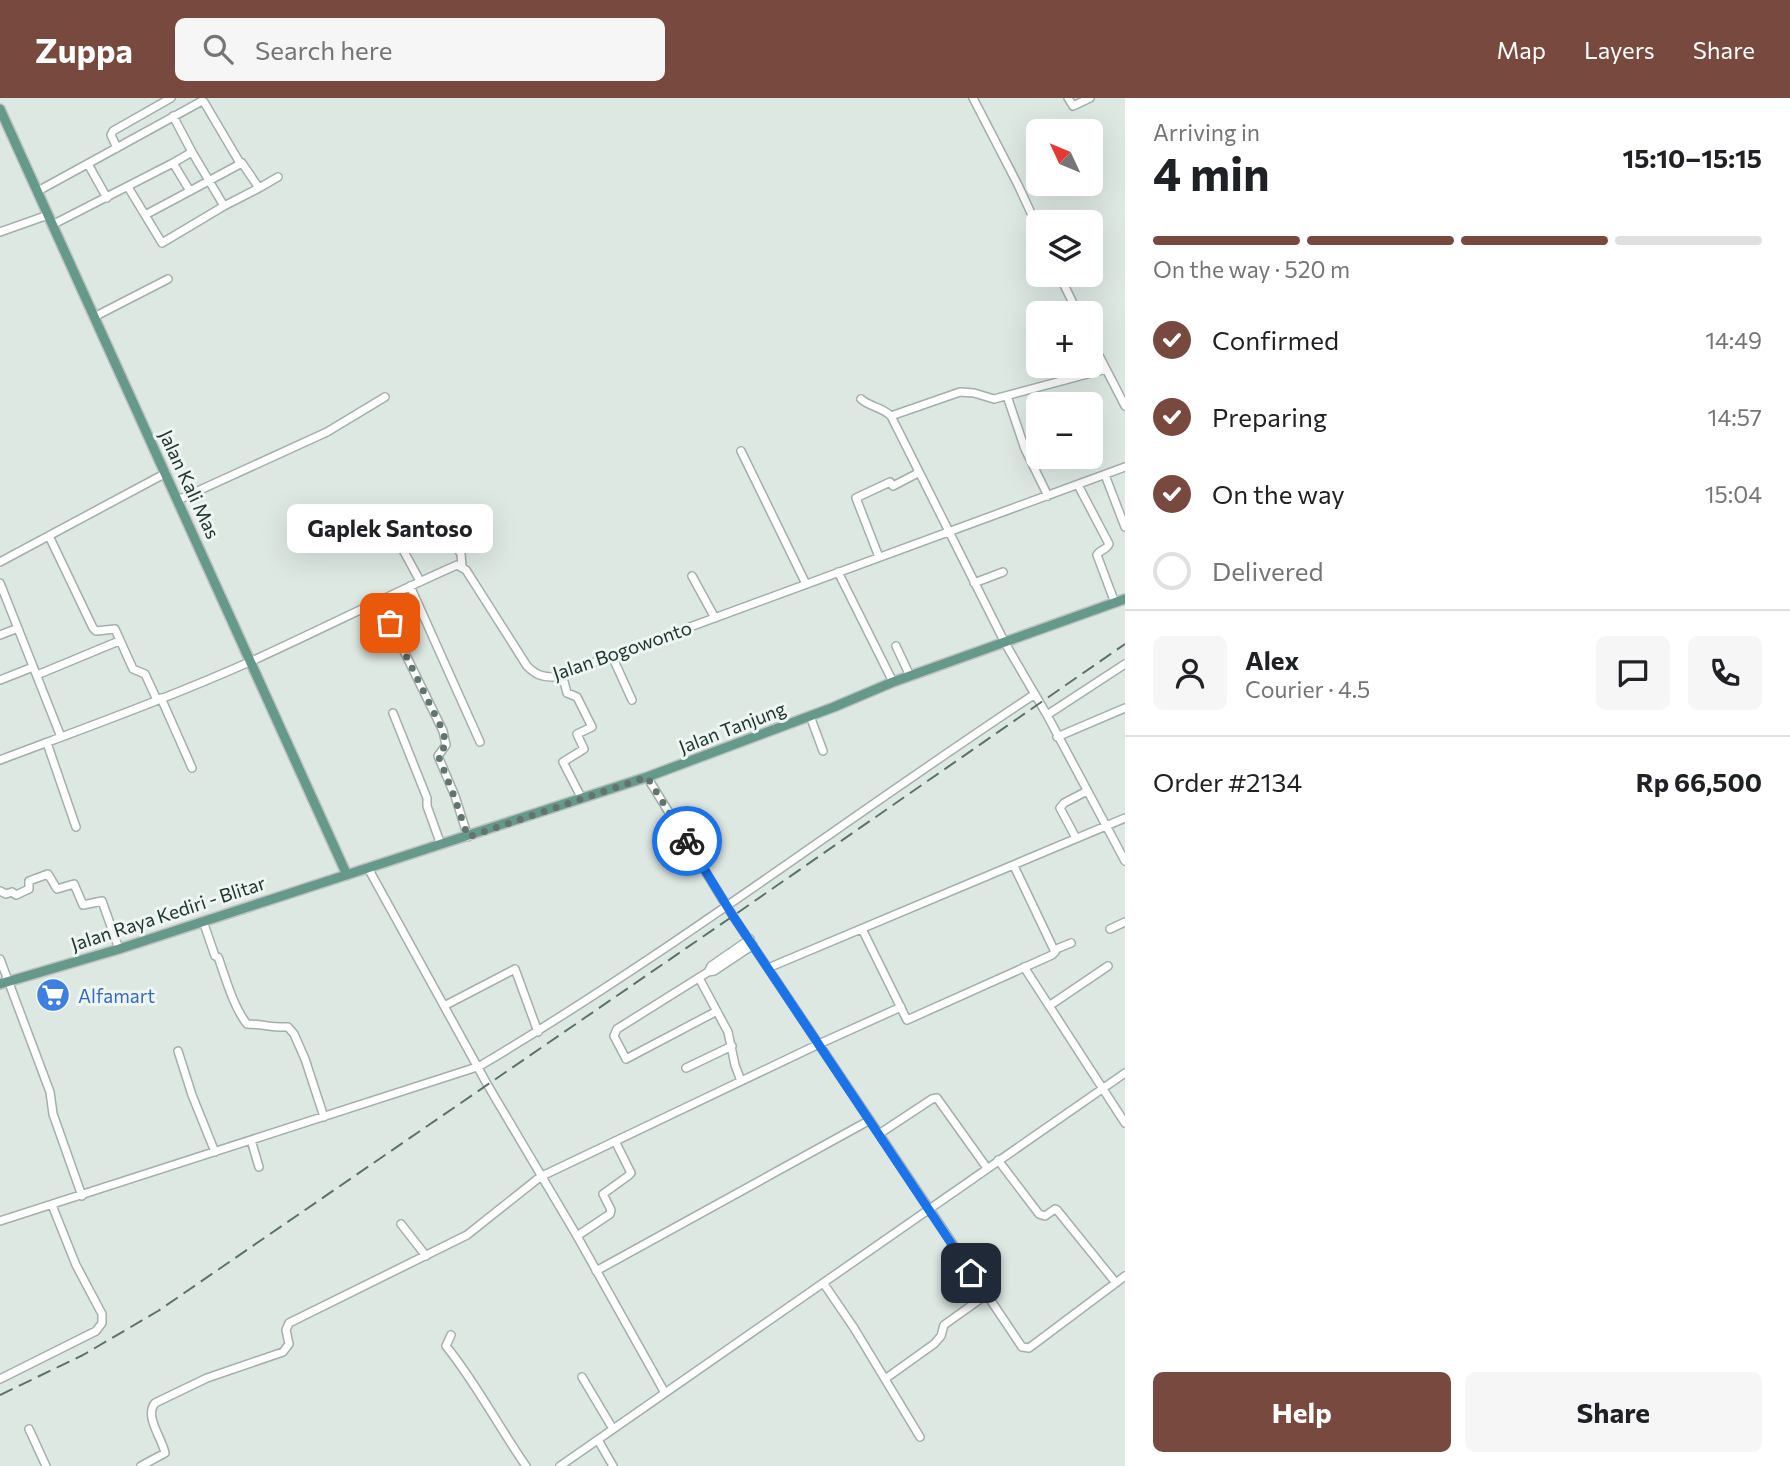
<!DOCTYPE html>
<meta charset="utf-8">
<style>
:root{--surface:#fff;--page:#f6f6f6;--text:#202124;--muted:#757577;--line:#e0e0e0;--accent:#784a3f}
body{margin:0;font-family:Commissioner,sans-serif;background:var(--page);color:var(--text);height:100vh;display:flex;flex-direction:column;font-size:26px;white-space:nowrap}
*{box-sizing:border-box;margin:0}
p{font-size:23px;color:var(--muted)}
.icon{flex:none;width:38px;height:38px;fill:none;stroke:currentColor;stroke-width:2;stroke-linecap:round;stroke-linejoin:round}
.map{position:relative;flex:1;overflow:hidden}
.sheet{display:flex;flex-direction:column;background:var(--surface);width:665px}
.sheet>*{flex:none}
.needle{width:46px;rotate:314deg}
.fabs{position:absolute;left:1026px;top:21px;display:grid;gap:14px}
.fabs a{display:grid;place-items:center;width:77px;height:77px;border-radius:10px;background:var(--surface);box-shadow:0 7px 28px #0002;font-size:35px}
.pin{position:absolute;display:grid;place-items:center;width:60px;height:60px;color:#fff;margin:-30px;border-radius:14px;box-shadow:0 4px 10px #0006}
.courier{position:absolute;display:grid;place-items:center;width:70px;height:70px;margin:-35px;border:5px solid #1a73e8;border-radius:50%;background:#fff;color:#222;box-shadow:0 2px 9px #0007}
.bubble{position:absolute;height:49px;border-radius:10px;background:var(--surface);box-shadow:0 7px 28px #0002;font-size:23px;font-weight:700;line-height:49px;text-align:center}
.head em{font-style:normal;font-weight:700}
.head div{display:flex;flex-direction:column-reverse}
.head{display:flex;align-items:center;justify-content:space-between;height:119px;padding:0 28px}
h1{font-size:46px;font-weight:700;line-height:52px}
.bar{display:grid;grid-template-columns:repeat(4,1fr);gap:10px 7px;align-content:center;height:84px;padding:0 28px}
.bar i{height:9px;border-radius:5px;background:var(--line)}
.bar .active{background:var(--accent)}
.bar p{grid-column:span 4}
.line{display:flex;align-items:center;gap:18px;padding:0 28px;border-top:2px solid var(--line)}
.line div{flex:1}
.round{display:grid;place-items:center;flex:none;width:74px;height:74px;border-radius:10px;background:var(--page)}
ol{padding:0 28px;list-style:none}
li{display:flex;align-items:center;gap:21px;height:77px}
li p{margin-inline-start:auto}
li .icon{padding:7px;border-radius:50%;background:var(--accent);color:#fff;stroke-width:4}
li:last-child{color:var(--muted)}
li i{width:38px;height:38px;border:4px solid var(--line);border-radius:50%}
.action{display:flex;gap:14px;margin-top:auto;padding:14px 28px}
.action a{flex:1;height:80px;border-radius:10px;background:var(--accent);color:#fff;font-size:28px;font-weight:700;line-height:80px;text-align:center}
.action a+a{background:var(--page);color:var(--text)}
header{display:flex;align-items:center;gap:42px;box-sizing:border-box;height:98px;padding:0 35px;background:var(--accent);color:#fff}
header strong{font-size:33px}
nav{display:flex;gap:38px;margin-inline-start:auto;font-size:24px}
.search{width:490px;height:63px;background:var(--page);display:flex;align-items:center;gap:18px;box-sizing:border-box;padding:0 24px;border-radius:10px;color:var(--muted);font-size:26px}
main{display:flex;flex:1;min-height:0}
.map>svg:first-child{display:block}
</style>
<header>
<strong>Zuppa</strong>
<div class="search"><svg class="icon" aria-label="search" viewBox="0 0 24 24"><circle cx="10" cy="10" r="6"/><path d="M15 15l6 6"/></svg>Search here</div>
<nav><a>Map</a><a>Layers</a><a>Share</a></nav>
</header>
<main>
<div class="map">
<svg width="1125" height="1368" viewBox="0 0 1125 1368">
<rect width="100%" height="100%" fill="#dee8e3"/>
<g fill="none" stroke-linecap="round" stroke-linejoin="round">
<g stroke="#a2afaa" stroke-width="10">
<path id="minor" d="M973 0 1018 87 1038 130
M1068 0 1073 8 1090 0
M173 18 192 54 173 65
M117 50 111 37 113 33 171 0
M192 54 224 108
M88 66 107 100
M259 90 278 79
M38 93 202 3 204 4 240 65
M145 117 190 93
M52 127 173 65 190 93 242 65 259 90 224 108 162 145 128 89
M0 134 48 117
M1059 177 1078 215
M94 219 168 181
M1090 240 1125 308
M1007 298 1025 351 1048 398
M861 301C870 309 882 309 891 318L1005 545 1047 617 1125 763
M891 318 960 294 974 295 994 301 1106 271
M741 353 806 486
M1105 377 1125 429
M1078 387 1109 446C1107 452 1099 452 1097 457L1115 505
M178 402 327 334 385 299
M443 428 461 456 462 468
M49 438 93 530 96 533 115 531 133 571 145 576 157 602
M402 450 420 483
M879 459 856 400 890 384 893 388 918 375
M0 464 166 375
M838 474 893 584
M692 478 715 520
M0 485 61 639
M974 485 1003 474
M410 488 480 644
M380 504 443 633 446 647 438 658 455 698 468 739
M0 537 18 530
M896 548 910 578
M612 558 632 602
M562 576 567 595 577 599 592 629 577 636 584 651 563 664 582 701
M37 577 119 543
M0 582 33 569
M161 600 192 670
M393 615 427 700V708L441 747
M1047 617 1125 566
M810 618 823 653
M1057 639 1125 610
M47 645 76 729
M0 662C85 630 171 599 254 562 322 531 389 497 457 467L466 472 527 568C536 577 542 579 554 579L1125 369
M647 679 733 818 1022 1249 1029 1250 1125 1178
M1076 740 1060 710 1064 705 1087 693
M368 770 487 986 577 1138 665 1295
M0 793 6 796 12 794 16 797 29 791V783L48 776 57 791 74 786 83 807 102 803 119 851
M203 823 215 858 218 859C226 881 233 908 247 926 262 926 273 930 288 929L294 936 305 961 324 1019
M862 831 907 922 1052 857 1055 854 1014 768
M1110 831 1125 824
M1054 852 1071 845
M0 861 50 994 53 1016 82 1098
M1024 869 1125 1025
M768 870 1125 720
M708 874 711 868 750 841
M699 880 728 934 735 967 741 983
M444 908 515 871 538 934
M1049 908 1108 868
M717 913 626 961 614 938 617 931 708 874 714 873 753 847
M178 953 192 997 215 1054
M478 969C671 855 848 719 1035 596
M686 970 732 948
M879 1036 932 1001 937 1000 987 1070
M251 1042 259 1069
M998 1062 1039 1116 1045 1118 1055 1111 1057 1112 1116 1185
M0 1123 477 969
M401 1126 426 1158
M577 1138 610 1116 611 1112 603 1096 628 1078 631 1075 615 1043
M596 1173 870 1022
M824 1186 854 1230 920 1339
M451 1237 446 1248C476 1285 498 1328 526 1368
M582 1279 613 1331
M0 1281 96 1233 102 1225V1216L76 1167 52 1107
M885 1281 934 1246 941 1238 944 1227 986 1197
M29 1331 46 1368
M598 1342 613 1368
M141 1368 165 1355C162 1340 144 1318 155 1305L207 1280 283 1254 289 1246 286 1232 289 1225 467 1137 540 1079 819 946 901 909
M560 1368 1125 975"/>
</g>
<g stroke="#bcc3c1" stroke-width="12">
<path id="major" d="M0 11 347 777
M0 886 119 851 647 679 834 609 893 584 1125 501"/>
</g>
<use href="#minor" stroke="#fff" stroke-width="7"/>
<use href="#major" stroke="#67998b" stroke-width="9"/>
<path stroke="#5b726b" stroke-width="2" stroke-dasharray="14 7" stroke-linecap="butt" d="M0 1297 83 1257 158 1213 733 818 1125 546"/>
</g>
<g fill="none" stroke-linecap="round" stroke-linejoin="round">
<path stroke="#63746f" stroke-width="7" stroke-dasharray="0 12.6" d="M390 525 443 633 446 647 438 657 454 698 468 739 647 679 687 743"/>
<path stroke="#1a73e8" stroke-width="9" d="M687 743 733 818 971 1175"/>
</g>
<defs>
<g id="supermarket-disc" transform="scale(1.75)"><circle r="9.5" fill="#3f7fe0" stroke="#eef5f2"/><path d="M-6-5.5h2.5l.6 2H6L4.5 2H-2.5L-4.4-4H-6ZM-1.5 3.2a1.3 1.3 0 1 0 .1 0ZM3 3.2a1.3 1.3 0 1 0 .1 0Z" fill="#fff"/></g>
</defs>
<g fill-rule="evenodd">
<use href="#supermarket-disc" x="53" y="897"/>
</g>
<g text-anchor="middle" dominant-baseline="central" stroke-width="6" stroke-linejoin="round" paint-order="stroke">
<g font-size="19" fill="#213630" stroke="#eef5f2">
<text transform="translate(190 386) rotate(65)">Jalan Kali Mas</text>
<text transform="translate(622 552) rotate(-19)">Jalan Bogowonto</text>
<text transform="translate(732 629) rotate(-21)">Jalan Tanjung</text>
<text transform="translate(168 815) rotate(-18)">Jalan Raya Kediri - Blitar</text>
</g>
<g font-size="19" fill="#366cbe" stroke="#eef5f2" text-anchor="start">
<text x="78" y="897">Alfamart</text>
</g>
</g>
</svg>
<div class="fabs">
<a><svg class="needle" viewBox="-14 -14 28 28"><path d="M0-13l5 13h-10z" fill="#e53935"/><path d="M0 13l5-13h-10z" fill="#757577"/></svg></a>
<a><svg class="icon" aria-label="layers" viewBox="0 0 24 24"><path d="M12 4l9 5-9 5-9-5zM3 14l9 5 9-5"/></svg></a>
<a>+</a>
<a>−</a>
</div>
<div class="pin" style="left:390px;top:525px;background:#ea580c"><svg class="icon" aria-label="bag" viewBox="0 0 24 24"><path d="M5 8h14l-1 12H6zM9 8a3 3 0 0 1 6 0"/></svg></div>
<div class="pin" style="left:971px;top:1175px;background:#1f2937"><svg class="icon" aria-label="home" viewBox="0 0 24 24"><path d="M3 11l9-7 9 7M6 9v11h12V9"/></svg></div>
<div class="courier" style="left:687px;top:743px"><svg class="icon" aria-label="bike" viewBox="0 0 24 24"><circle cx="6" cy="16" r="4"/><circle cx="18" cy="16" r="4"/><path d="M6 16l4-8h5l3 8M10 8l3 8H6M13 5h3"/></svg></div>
<div class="bubble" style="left:287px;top:406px;width:206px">Gaplek Santoso</div>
</div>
<section class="sheet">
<div class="head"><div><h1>4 min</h1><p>Arriving in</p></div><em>15:10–15:15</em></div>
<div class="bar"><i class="active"></i><i class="active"></i><i class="active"></i><i></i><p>On the way · 520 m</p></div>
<ol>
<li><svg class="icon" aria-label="check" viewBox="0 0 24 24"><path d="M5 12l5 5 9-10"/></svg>Confirmed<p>14:49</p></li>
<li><svg class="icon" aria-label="check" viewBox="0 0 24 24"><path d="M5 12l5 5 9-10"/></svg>Preparing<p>14:57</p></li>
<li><svg class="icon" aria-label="check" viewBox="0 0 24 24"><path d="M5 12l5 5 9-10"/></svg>On the way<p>15:04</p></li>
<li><i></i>Delivered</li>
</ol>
<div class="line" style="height:126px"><a class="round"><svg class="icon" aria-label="person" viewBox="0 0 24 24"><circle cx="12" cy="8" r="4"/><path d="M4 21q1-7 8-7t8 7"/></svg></a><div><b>Alex</b><p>Courier · 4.5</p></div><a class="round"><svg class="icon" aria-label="chat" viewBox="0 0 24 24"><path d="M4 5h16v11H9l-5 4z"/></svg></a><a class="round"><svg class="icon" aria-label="phone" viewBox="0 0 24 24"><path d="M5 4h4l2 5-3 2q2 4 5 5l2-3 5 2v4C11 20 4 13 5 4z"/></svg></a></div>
<div class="line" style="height:91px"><div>Order #2134</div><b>Rp 66,500</b></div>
<div class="action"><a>Help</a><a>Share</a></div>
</section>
</main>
